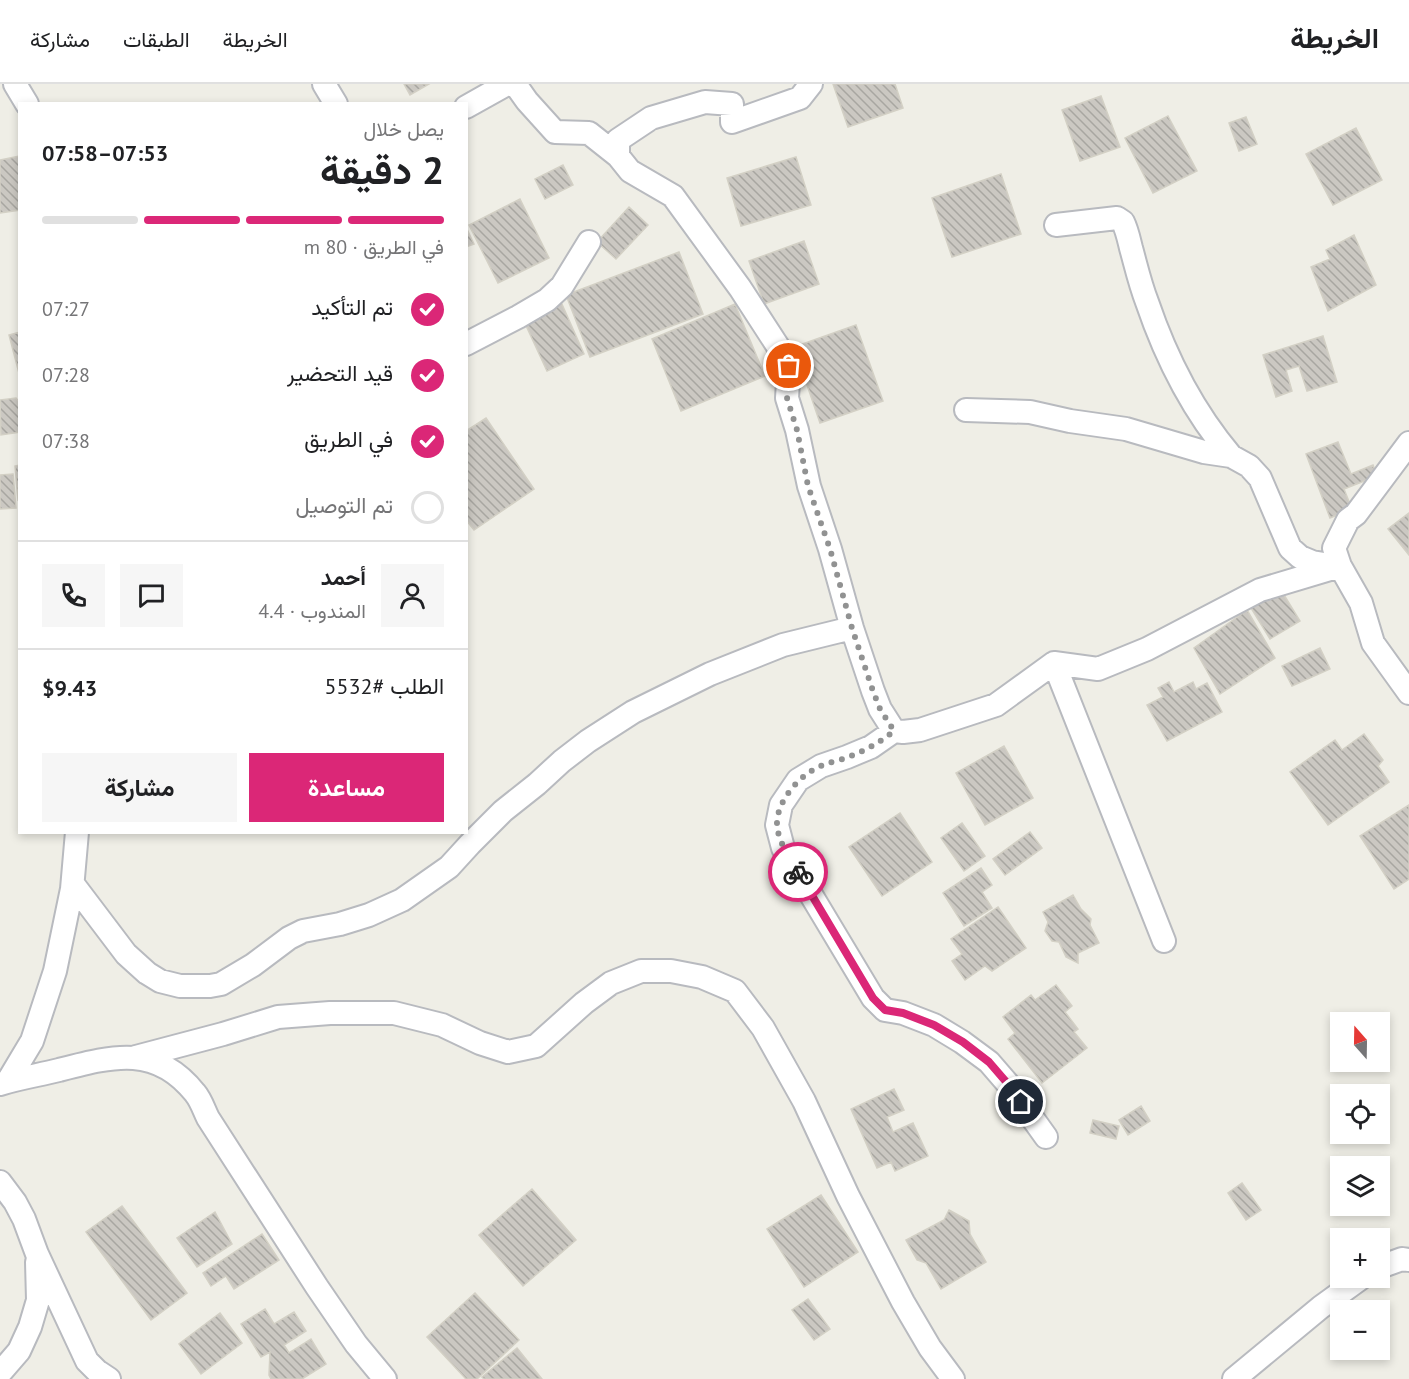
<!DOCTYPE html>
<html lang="ar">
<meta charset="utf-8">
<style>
:root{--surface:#fff;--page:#f6f6f6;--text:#202124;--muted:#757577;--line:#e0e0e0;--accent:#db2777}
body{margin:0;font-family:"PT Sans",Vazirmatn,sans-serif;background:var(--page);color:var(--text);direction:rtl;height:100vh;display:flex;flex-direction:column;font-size:22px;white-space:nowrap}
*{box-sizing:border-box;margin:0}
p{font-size:20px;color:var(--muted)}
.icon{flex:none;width:33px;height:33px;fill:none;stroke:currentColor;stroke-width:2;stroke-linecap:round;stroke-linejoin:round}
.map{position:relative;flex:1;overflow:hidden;direction:ltr}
.panel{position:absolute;left:18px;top:18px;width:450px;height:732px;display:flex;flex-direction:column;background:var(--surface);border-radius:0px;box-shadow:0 3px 9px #0003;direction:rtl}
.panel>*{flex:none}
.needle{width:39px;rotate:340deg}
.tools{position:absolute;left:1330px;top:928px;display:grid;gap:12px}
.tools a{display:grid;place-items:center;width:60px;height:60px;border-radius:0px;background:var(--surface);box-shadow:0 3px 9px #0003;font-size:30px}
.pin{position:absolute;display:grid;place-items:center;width:51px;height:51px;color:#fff;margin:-26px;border:3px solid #fff;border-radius:50%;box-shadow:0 2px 6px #0007}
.courier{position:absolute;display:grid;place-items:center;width:60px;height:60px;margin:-30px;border:4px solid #db2777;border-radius:50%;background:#fff;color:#222;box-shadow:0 2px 8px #0007}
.headline em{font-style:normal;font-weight:700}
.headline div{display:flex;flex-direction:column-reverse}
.headline{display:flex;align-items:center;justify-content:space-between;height:102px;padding:0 24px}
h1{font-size:39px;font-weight:700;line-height:45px}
.bar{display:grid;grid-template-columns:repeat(4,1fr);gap:9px 6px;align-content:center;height:72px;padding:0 24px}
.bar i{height:8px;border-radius:4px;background:var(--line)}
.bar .active{background:var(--accent)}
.bar p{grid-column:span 4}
.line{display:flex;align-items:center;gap:15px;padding:0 24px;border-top:2px solid var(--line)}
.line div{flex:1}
.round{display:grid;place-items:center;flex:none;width:63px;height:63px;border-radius:0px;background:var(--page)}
ol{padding:0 24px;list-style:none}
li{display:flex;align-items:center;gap:18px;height:66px}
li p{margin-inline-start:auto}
li .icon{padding:6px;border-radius:50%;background:var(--accent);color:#fff;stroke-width:4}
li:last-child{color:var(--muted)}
li i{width:33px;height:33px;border:3px solid var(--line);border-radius:50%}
.button{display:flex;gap:12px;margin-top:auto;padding:12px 24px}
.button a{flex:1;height:69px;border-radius:0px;background:var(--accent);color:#fff;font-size:24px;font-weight:700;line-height:69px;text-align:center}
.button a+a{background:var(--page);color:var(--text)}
header{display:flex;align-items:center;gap:36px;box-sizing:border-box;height:84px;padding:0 30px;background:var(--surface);border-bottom:2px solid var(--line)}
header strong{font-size:28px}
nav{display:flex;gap:33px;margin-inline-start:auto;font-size:21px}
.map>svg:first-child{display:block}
</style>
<header>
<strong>الخريطة</strong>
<nav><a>الخريطة</a><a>الطبقات</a><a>مشاركة</a></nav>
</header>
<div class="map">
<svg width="1409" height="1295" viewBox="0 0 1409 1295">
<defs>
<pattern id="building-back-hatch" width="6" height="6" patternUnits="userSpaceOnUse" patternTransform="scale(1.5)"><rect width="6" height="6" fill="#cbc8c2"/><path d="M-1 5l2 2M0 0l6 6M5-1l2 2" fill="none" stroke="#a8a6a1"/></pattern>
</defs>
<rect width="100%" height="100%" fill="#efeee6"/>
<path fill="url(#building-back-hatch)" stroke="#d3d0c5" stroke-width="1.5" d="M404 0H429L410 11Z
M833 0H895L903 24 848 43Z
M1101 12 1120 63 1080 77 1062 26Z
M1168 32 1197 87 1153 109 1125 54Z
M1246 33 1257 60 1239 67 1229 39Z
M1356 44 1382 96 1333 121 1306 70Z
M20 72V126L0 129V76Z
M796 73 811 121 741 142 727 94Z
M563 81 573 101 545 115 535 95Z
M1001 90 1021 150 952 173 932 114Z
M520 115 549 174 498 199 469 141Z
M629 123 648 141 616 175 597 158Z
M466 143 474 160 466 163Z
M1354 151 1376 201 1328 227 1311 183 1330 175 1326 166Z
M804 157 819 200 764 220 749 177Z
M679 168 703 230 590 273 566 211Z
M561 218 584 270 547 287 523 235Z
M735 220 765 292 681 327 652 255Z
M856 241 883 317 820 339 794 263Z
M20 248V293L9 251Z
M1323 252 1337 298 1307 307 1299 282 1286 286 1292 307 1276 313 1263 271Z
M16 314 20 319V348L1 351 0 316Z
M486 334 534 405 474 446 466 436V347Z
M1338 358 1351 390 1373 381 1377 392 1344 405 1352 425 1330 434 1306 370Z
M20 381V415L18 416 15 382Z
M13 390 16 424 0 425V391Z
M1409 429V471L1388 445Z
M1281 506 1300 537 1270 555 1251 524Z
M1247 526 1275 574 1220 610 1194 564Z
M1320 564 1330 585 1292 602 1282 582Z
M1169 598 1174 608 1193 598 1196 605 1207 599 1222 628 1167 657 1147 621 1163 613 1158 604Z
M1364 650 1383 676 1378 682 1389 698 1328 741 1290 688 1335 656 1342 666Z
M1004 662 1033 714 985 741 956 689Z
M1409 721V795L1394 805 1360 752Z
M900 729 932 778 882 812 849 763Z
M962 739 985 772 964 787 941 754Z
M1030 748 1042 764 1005 791 993 775Z
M981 784 992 801 982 808 992 824 964 842 943 809Z
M1073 811 1081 825 1091 835 1090 841 1099 859 1078 869V879L1066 873 1059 858 1052 857 1045 847 1048 838 1043 828Z
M998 823 1026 864 992 887 985 882 965 896 952 877 962 870 951 855Z
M1056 901 1072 922 1065 928 1078 945 1074 948 1087 964 1042 999 1008 955 1015 949 1003 933 1031 911 1035 916Z
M894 1005 904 1026 887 1033 893 1048 913 1039 928 1072 895 1087 891 1078 877 1084 851 1025Z
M1141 1022 1150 1037 1128 1051 1119 1036Z
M1093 1036 1119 1042 1116 1055 1090 1049Z
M1242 1099 1261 1126 1246 1136 1228 1109Z
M532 1105 576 1156 523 1202 479 1151Z
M821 1111 858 1168 804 1203 767 1145Z
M122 1122 187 1209 151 1236 86 1148Z
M949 1126 969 1137 970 1150 986 1178 941 1205 926 1179 917 1176 906 1156 944 1136Z
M215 1128 232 1160 197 1183 177 1154Z
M262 1150 279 1176 234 1205 226 1192 211 1202 203 1189Z
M475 1209 519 1256 477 1295H466L427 1253Z
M808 1215 830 1245 814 1256 792 1226Z
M265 1225 274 1240 294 1228 306 1247 284 1261 289 1269 311 1255 326 1280 302 1295H271L269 1291 270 1268 261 1273 241 1240Z
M220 1229 242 1259 201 1290 179 1260Z
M517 1264 542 1295H484L482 1293Z"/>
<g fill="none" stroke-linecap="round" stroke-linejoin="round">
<g stroke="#b8babf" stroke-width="26">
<path id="minor" d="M15 0 27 20
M324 0 336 20
M515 0 527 17 555 48 589 49 618 72 630 87 673 112 740 204 777 261 789 282 787 314 797 346 809 402 830 465 852 544 873 607 880 625 894 647 903 648 920 646 996 621 1054 579 1098 585 1147 565 1260 506 1340 482
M466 23 507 0
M618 72V56L651 34 705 18 732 20V38L800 14 811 0
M1056 141 1117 134 1123 138C1127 146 1129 156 1131 164 1136 182 1140 200 1147 218 1166 274 1193 327 1231 372
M466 260 518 233 547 216 562 202 589 158
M966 326 1030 328 1070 337 1126 345 1204 368 1231 372 1249 382 1260 394 1290 464 1300 473 1312 478 1336 482
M1409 359 1356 430 1348 436 1334 464 1340 482 1361 519 1373 559 1409 609
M1054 579 1164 857
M894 647 871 663 847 673 821 682 798 696 781 721 777 741 783 764 873 914 885 926 903 929 934 941 962 958 989 978 1008 1000 1046 1053
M73 800 126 870 147 889 160 897 180 902H210L221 900 253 881 289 854 303 847 340 840 369 831 402 816 449 783 470 760 503 727 537 700 562 677 588 657 633 628 710 590 783 561 852 544
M136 973 223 950 278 933 330 929H394L442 941 480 959 508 968 536 962 584 919 611 899 641 887H671L702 893 735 907 763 944 804 1017 848 1112 903 1218 930 1264 953 1295
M8 997 32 957 55 887 72 805 77 748
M0 1000C19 994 39 991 59 986 113 972 156 960 195 1009 201 1016 204 1026 208 1034L317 1203 356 1260 385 1295
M0 1098 15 1118 24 1135 37 1170 87 1277 97 1287 109 1295
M1380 1183 1402 1175 1409 1176
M0 1289 19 1267 30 1243 38 1216 37 1178
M1234 1295 1321 1223 1361 1194"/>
</g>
<use href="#minor" stroke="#fff" stroke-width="22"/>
</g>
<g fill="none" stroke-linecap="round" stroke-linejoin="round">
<path stroke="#919292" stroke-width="6" stroke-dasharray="0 10.8" d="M789 282 787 314 797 346 808 402 830 465 852 544 873 607 880 625 894 647C879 659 863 668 845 674 838 677 830 678 823 681 801 689 776 717 777 741 778 757 790 775 798 788"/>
<path stroke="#db2777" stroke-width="8" d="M798 788 873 914 885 926 903 929 934 941 963 958 989 978 1008 1000 1021 1018"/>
</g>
</svg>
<div class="tools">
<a><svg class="needle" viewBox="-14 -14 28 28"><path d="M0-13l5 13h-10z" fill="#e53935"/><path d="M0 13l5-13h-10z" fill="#757577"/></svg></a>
<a><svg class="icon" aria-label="locate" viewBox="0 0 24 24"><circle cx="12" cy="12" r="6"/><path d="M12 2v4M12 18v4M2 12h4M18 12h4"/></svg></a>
<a><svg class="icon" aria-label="layers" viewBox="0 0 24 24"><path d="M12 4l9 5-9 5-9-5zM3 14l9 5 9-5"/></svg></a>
<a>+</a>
<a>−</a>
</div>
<div class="pin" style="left:789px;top:282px;background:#ea580c"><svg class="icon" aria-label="bag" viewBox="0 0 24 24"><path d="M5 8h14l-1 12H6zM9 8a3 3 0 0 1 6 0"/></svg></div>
<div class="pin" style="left:1021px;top:1018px;background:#1f2937"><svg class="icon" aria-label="home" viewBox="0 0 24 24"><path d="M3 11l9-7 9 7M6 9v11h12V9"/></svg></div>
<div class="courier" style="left:798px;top:788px"><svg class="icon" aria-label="bike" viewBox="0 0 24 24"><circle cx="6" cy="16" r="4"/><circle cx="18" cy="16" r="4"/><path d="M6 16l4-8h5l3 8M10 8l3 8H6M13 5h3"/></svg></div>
<section class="panel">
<div class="headline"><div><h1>2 دقيقة</h1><p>يصل خلال</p></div><em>07:53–07:58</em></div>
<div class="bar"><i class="active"></i><i class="active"></i><i class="active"></i><i></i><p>في الطريق · 80 m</p></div>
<ol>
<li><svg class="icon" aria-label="check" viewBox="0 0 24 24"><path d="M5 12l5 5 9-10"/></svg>تم التأكيد<p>07:27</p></li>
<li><svg class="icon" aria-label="check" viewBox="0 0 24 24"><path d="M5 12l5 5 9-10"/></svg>قيد التحضير<p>07:28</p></li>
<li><svg class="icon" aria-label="check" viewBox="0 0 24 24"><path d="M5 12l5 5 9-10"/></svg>في الطريق<p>07:38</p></li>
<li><i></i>تم التوصيل</li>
</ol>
<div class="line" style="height:108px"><a class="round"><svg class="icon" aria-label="person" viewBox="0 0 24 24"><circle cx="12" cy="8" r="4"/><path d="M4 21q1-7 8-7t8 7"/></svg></a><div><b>أحمد</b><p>المندوب · 4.4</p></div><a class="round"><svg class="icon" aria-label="chat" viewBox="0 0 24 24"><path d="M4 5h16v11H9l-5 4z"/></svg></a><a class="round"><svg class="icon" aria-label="phone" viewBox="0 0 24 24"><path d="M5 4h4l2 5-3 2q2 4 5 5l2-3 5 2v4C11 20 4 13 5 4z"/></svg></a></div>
<div class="line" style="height:78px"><div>الطلب #5532</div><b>$9.43</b></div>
<div class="button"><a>مساعدة</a><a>مشاركة</a></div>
</section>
</div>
